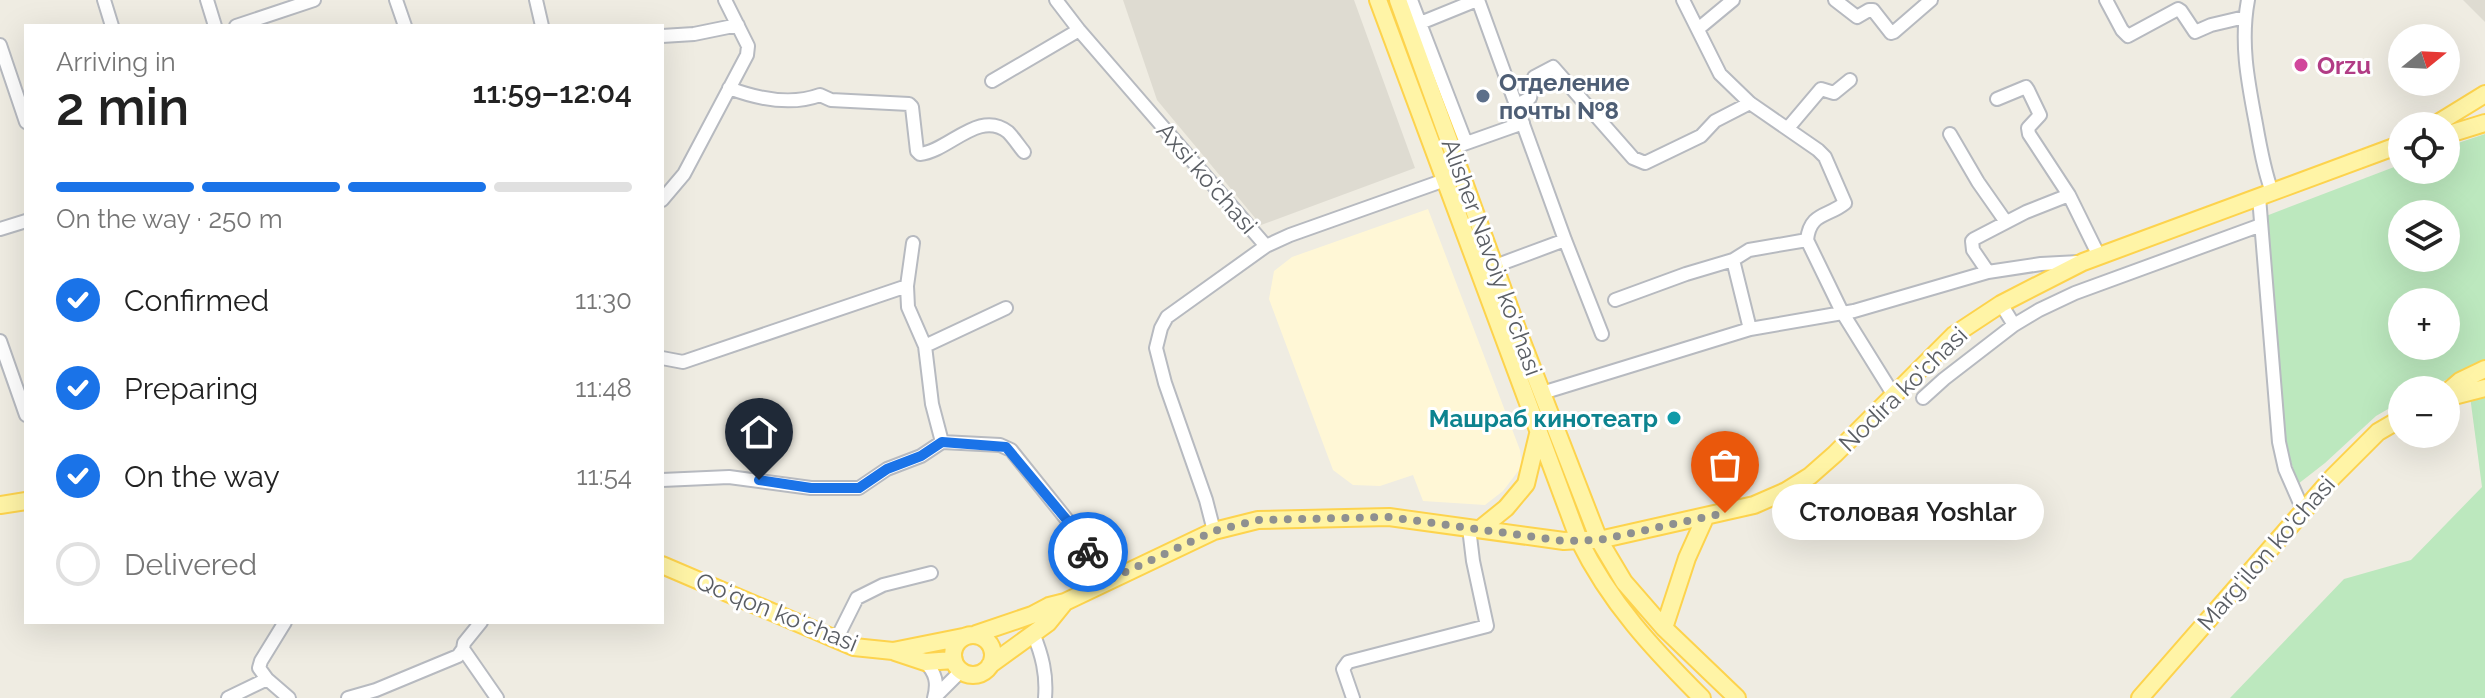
<!DOCTYPE html>
<meta charset="utf-8">
<style>
:root{--surface:#fff;--page:#f2f2f2;--text:#222;--muted:#767676;--line:#e0e0e0;--accent:#1a73e8}
body{margin:0;font-family:Raleway,sans-serif;background:var(--page);color:var(--text);height:100vh;display:flex;flex-direction:column;font-size:30px;white-space:nowrap}
*{box-sizing:border-box;margin:0}
p{font-size:26px;color:var(--muted)}
.icon{flex:none;width:44px;height:44px;fill:none;stroke:currentColor;stroke-width:2;stroke-linecap:round;stroke-linejoin:round}
.map{position:relative;flex:1;overflow:hidden}
.drawer{position:absolute;left:24px;top:24px;width:640px;height:600px;display:flex;flex-direction:column;background:var(--surface);border-radius:0px;box-shadow:0 8px 32px #0002}
.drawer>*{flex:none}
.needle{width:52px;rotate:72deg}
.fabs{position:absolute;left:2388px;top:24px;display:grid;gap:16px}
.fabs a{display:grid;place-items:center;width:72px;height:72px;border-radius:50%;background:var(--surface);box-shadow:0 8px 32px #0002;font-size:40px}
.pin{position:absolute;display:grid;place-items:center;width:68px;height:68px;color:#fff;margin:-82px -34px;border-radius:50% 50% 50% 0;rotate:-45deg;box-shadow:0 0 8px #0007}
.pin .icon{rotate:45deg}
.courier{position:absolute;display:grid;place-items:center;width:80px;height:80px;margin:-40px;border:6px solid #1a73e8;border-radius:50%;background:#fff;color:#222;box-shadow:0 2px 10px #0007}
.bubble{position:absolute;height:56px;border-radius:28px;background:var(--surface);box-shadow:0 8px 32px #0002;font-size:26px;font-weight:600;line-height:56px;text-align:center}
.overview em{font-style:normal;font-weight:600}
.overview div{display:flex;flex-direction:column-reverse}
.overview{display:flex;align-items:center;justify-content:space-between;height:136px;padding:0 32px}
h1{font-size:52px;font-weight:600;line-height:60px}
.bar{display:grid;grid-template-columns:repeat(4,1fr);gap:12px 8px;align-content:center;height:96px;padding:0 32px}
.bar i{height:10px;border-radius:6px;background:var(--line)}
.bar .current{background:var(--accent)}
.bar p{grid-column:span 4}
ol{padding:0 32px;list-style:none}
li{display:flex;align-items:center;gap:24px;height:88px}
li p{margin-inline-start:auto}
li .icon{padding:8px;border-radius:50%;background:var(--accent);color:#fff;stroke-width:4}
li:last-child{color:var(--muted)}
li i{width:44px;height:44px;border:4px solid var(--line);border-radius:50%}
.map>svg:first-child{display:block}
</style>
<div class="map">
<svg width="2485" height="698" viewBox="0 0 2485 698">
<rect width="100%" height="100%" fill="#efece2"/>
<path fill="#fff7d6" d="M1428 209 1520 450 1522 466 1503 491 1485 505 1423 501 1413 475 1380 486 1353 485 1333 470 1269 299 1274 271 1292 257Z"/>
<path fill="#dedbd1" d="M1123 0H1354L1415 168 1261 225 1157 100Z
M2463 0H2485V22Z"/>
<path fill="#bce8be" fill-rule="evenodd" d="M2485 134V361L2425 390H2402V401L2376 416 2325 463 2298 484 2281 429 2266 216 2402 164V170H2446V147ZM2402 214H2446V258H2402ZM2402 302H2446V346H2402Z
M2485 392V698H2230L2344 579 2411 560 2482 487 2470 396Z"/>
<g fill="none" stroke-linecap="round" stroke-linejoin="round">
<g stroke="#b7bac0" stroke-width="16">
<path id="minor" d="M104 0 112 26
M207 0 215 26
M396 0 405 26
M536 0 542 26
M1056 0 1079 30 1266 246 1290 235 1445 180
M1411 0 1466 143
M1478 0 1565 240 1602 334
M1683 0 1720 74 1750 103 1818 150 1825 157 1845 203C1828 217 1810 212 1807 240L1842 312 1893 394
M1835 0 1857 17 1869 10H1873L1891 33 1894 32 1931 0
M2106 0 2122 30 2128 36 2178 9 2181 11 2195 32 2211 25 2245 17
M2248 0C2240 43 2248 82 2256 124 2260 147 2264 170 2272 192
M236 26 314 0
M1413 26 1477 0
M1698 29 1733 0
M662 36 694 34 738 25
M0 45 26 122
M992 81 1079 30
M729 88C758 99 790 106 820 95L831 100 909 104 912 107 917 151 920 154C949 151 979 109 1008 132 1014 138 1019 146 1024 152
M1997 99 2026 87 2028 90 2040 115 2028 128 2029 134 2069 195 2099 256
M1517 105 1530 98 1534 77 1553 67 1633 158 1645 163 1701 136 1715 121 1750 103
M1788 128 1821 89 1834 93 1850 80
M1950 134 1978 182 2006 222
M1458 146 1523 123
M2259 197 2279 442 2285 469 2303 510
M662 200 684 174 747 55 748 46 725 0
M0 229 26 221
M913 243 907 286 908 307 925 346 932 404 942 442 1000 445 1011 450 1076 531 1104 582
M1733 260 1750 329
M1495 266 1565 240
M1988 272 1973 250 1972 241 1974 239 2026 212 2069 195
M1615 300 1686 274 1733 260 1749 250 1807 240
M2001 304 2014 325
M0 341 26 415
M925 346 1006 308
M662 358 683 362 907 286
M1542 393 1750 329 1854 311 1988 272 2041 264 2079 262
M1923 398 1944 379 2014 325 2039 310 2075 293 2261 225
M662 480 729 477 811 488H859L887 469 921 456 942 442
M1214 531 1206 500 1165 383 1156 348 1161 328 1167 317 1266 246
M285 622 261 661 259 668 267 679 289 698
M1033 633C1042 655 1047 674 1045 698
M836 640 857 598 883 585 931 573
M463 649 497 698
M925 662C936 673 938 683 934 698
M935 697 961 671
M228 698 267 679
M348 698 376 690 458 656 463 649 464 643 481 622
M1353 698 1343 669 1348 662 1487 626 1473 561 1469 528"/>
</g>
<g stroke="#fdd34d" stroke-width="20">
<path id="major" d="M1378 0 1579 540C1610 603 1653 649 1702 698
M1398 0 1519 334 1599 540 1624 582 1664 628 1737 698
M2433 126 2485 94
M2446 135 2485 123
M2446 393 2460 381 2485 369
M2446 398 2485 388
M0 505 26 501
M1480 529 1506 508 1526 484 1538 434
M662 565 854 647 893 651 963 637
M1664 628 1687 558 1705 518
M976 634 1032 615 1049 606 1065 602 1214 531 1258 520 1389 517 1564 541 1579 540H1599L1754 505 1786 491 1810 476 1835 454 1954 335 2001 304 2083 262 2402 144
M953 655a20 20 0 1 1 40 0a20 20 0 1 1-40 0Z
M895 652 925 662 954 660
M990 665 1048 623 1065 602
M2140 698 2333 477 2378 432 2402 418"/>
</g>
<use href="#minor" stroke="#fff" stroke-width="12"/>
<use href="#major" stroke="#fff4a6" stroke-width="16"/>
</g>
<g fill="none" stroke-linecap="round" stroke-linejoin="round">
<path stroke="#8e9090" stroke-width="8" stroke-dasharray="0 14.4" d="M1088 552 1104 582 1214 531 1258 520 1389 517 1564 541 1599 540 1725 513"/>
<path stroke="#1a73e8" stroke-width="10" d="M759 480 811 488H859L887 469 921 456 942 442 1006 447 1076 531 1088 552"/>
</g>
<circle fill="#d1479c" stroke="#fff" stroke-width="3" cx="2301" cy="65" r="8"/>
<circle fill="#5c6f8a" stroke="#fff" stroke-width="3" cx="1483" cy="96" r="8"/>
<circle fill="#0f9aa8" stroke="#fff" stroke-width="3" cx="1674" cy="418" r="8"/>
<g text-anchor="middle" dominant-baseline="central" stroke-width="6" stroke-linejoin="round" paint-order="stroke">
<g font-size="24" font-weight="bold" fill="#b23c85" stroke="#fff" text-anchor="start">
<text x="2317" y="65">Orzu</text>
</g>
<g font-size="24" font-weight="bold" fill="#4e5e75" stroke="#fff" text-anchor="start">
<text x="1499" y="82">Отделение<tspan x="1499" dy="28">почты №8</tspan></text>
</g>
<g font-size="24" fill="#5a5e64" stroke="#fff">
<text transform="translate(1207 178) rotate(49)">Axsi ko'chasi</text>
<text transform="translate(1492 257) rotate(70)">Alisher Navoiy ko'chasi</text>
<text transform="translate(1903 389) rotate(-44)">Nodira ko'chasi</text>
<text transform="translate(2266 553) rotate(-49)">Marg'ilon ko'chasi</text>
<text transform="translate(777 612) rotate(22)">Qoʻqon koʻchasi</text>
</g>
<g font-size="24" font-weight="bold" fill="#0d838f" stroke="#fff" text-anchor="end">
<text x="1658" y="418">Машраб кинотеатр</text>
</g>
</g>
</svg>
<div class="fabs">
<a><svg class="needle" viewBox="-14 -14 28 28"><path d="M0-13l5 13h-10z" fill="#e53935"/><path d="M0 13l5-13h-10z" fill="#767676"/></svg></a>
<a><svg class="icon" aria-label="locate" viewBox="0 0 24 24"><circle cx="12" cy="12" r="6"/><path d="M12 2v4M12 18v4M2 12h4M18 12h4"/></svg></a>
<a><svg class="icon" aria-label="layers" viewBox="0 0 24 24"><path d="M12 4l9 5-9 5-9-5zM3 14l9 5 9-5"/></svg></a>
<a>+</a>
<a>−</a>
</div>
<div class="pin" style="left:1725px;top:513px;background:#ea580c"><svg class="icon" aria-label="bag" viewBox="0 0 24 24"><path d="M5 8h14l-1 12H6zM9 8a3 3 0 0 1 6 0"/></svg></div>
<div class="pin" style="left:759px;top:480px;background:#1f2937"><svg class="icon" aria-label="home" viewBox="0 0 24 24"><path d="M3 11l9-7 9 7M6 9v11h12V9"/></svg></div>
<div class="courier" style="left:1088px;top:552px"><svg class="icon" aria-label="bike" viewBox="0 0 24 24"><circle cx="6" cy="16" r="4"/><circle cx="18" cy="16" r="4"/><path d="M6 16l4-8h5l3 8M10 8l3 8H6M13 5h3"/></svg></div>
<div class="bubble" style="left:1772px;top:484px;width:272px">Столовая Yoshlar</div>
<section class="drawer">
<div class="overview"><div><h1>2 min</h1><p>Arriving in</p></div><em>11:59–12:04</em></div>
<div class="bar"><i class="current"></i><i class="current"></i><i class="current"></i><i></i><p>On the way · 250 m</p></div>
<ol>
<li><svg class="icon" aria-label="check" viewBox="0 0 24 24"><path d="M5 12l5 5 9-10"/></svg>Confirmed<p>11:30</p></li>
<li><svg class="icon" aria-label="check" viewBox="0 0 24 24"><path d="M5 12l5 5 9-10"/></svg>Preparing<p>11:48</p></li>
<li><svg class="icon" aria-label="check" viewBox="0 0 24 24"><path d="M5 12l5 5 9-10"/></svg>On the way<p>11:54</p></li>
<li><i></i>Delivered</li>
</ol>
</section>
</div>
